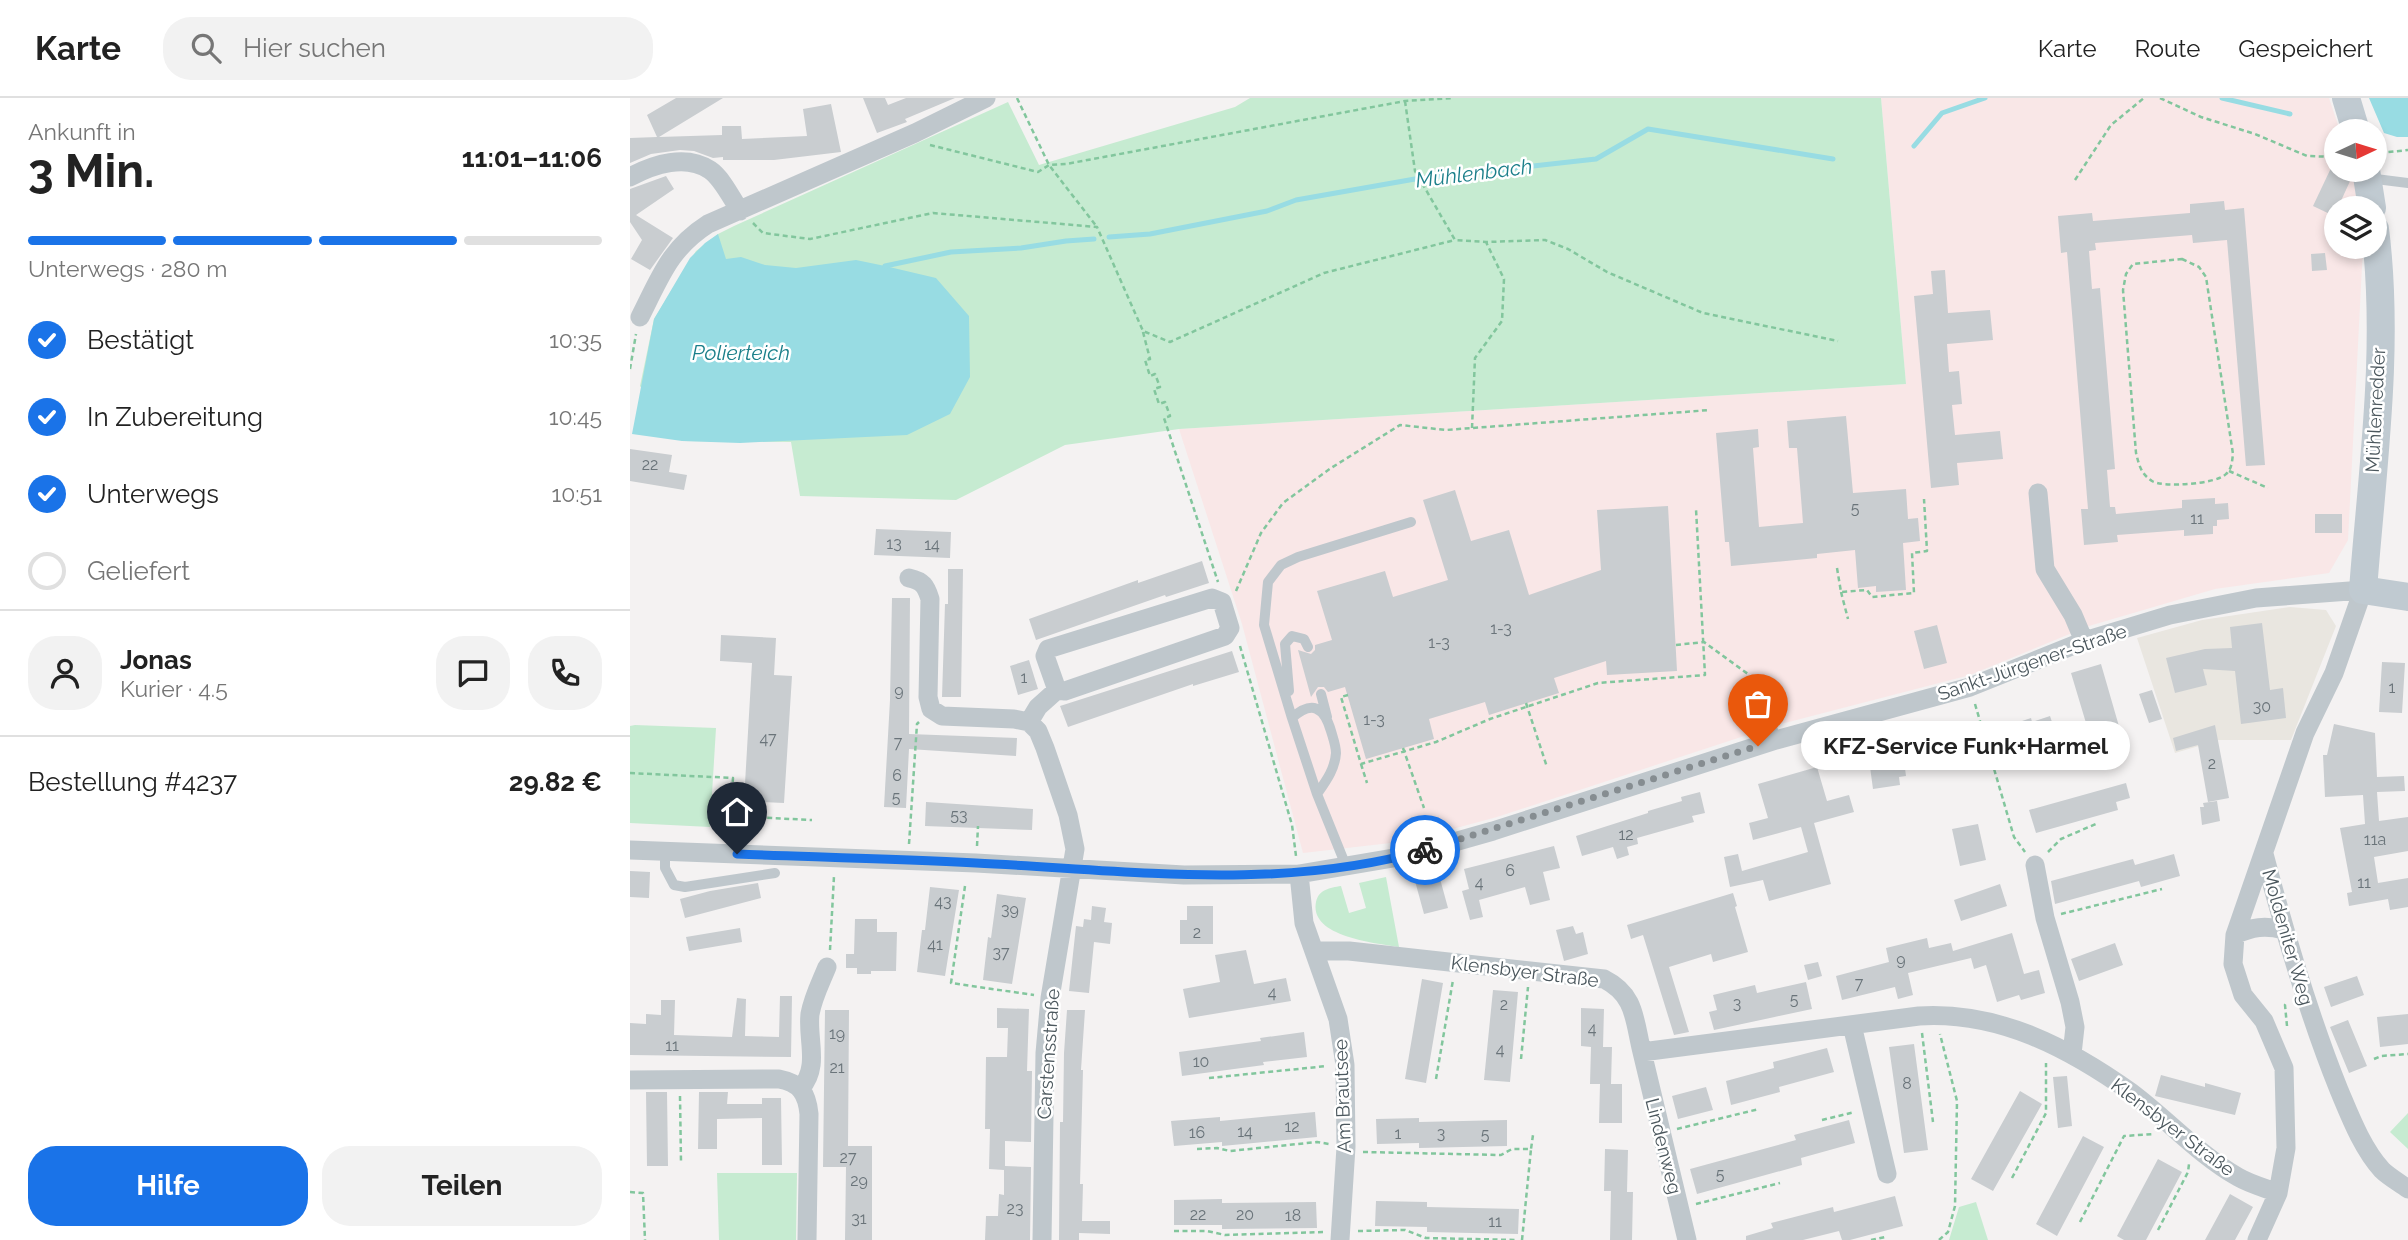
<!DOCTYPE html>
<html lang="de">
<meta charset="utf-8">
<style>
:root{--surface:#fff;--page:#f2f2f2;--text:#222;--muted:#767676;--line:#e0e0e0;--accent:#1a73e8}
body{margin:0;font-family:Raleway,sans-serif;background:var(--page);color:var(--text);height:100vh;display:flex;flex-direction:column;font-size:26px;white-space:nowrap}
*{box-sizing:border-box;margin:0}
p{font-size:23px;color:var(--muted)}
.icon{flex:none;width:38px;height:38px;fill:none;stroke:currentColor;stroke-width:2;stroke-linecap:round;stroke-linejoin:round}
.map{position:relative;flex:1;overflow:hidden}
.sheet{display:flex;flex-direction:column;background:var(--surface);width:630px}
.sheet>*{flex:none}
.needle{width:46px;rotate:86deg}
.controls{position:absolute;left:1694px;top:21px;display:grid;gap:14px}
.controls a{display:grid;place-items:center;width:63px;height:63px;border-radius:50%;background:var(--surface);box-shadow:0 4px 10px #0003;font-size:35px}
.pin{position:absolute;display:grid;place-items:center;width:60px;height:60px;color:#fff;margin:-72px -30px;border-radius:50% 50% 50% 0;rotate:-45deg;box-shadow:0 0 7px #0007}
.pin .icon{rotate:45deg}
.courier{position:absolute;display:grid;place-items:center;width:70px;height:70px;margin:-35px;border:5px solid #1a73e8;border-radius:50%;background:#fff;color:#222;box-shadow:0 2px 9px #0007}
.bubble{position:absolute;height:49px;border-radius:24px;background:var(--surface);box-shadow:0 4px 10px #0003;font-size:23px;font-weight:700;line-height:49px;text-align:center}
.summary em{font-style:normal;font-weight:700}
.summary div{display:flex;flex-direction:column-reverse}
.summary{display:flex;align-items:center;justify-content:space-between;height:119px;padding:0 28px}
h1{font-size:46px;font-weight:700;line-height:52px}
.bar{display:grid;grid-template-columns:repeat(4,1fr);gap:10px 7px;align-content:center;height:84px;padding:0 28px}
.bar i{height:9px;border-radius:5px;background:var(--line)}
.bar .current{background:var(--accent)}
.bar p{grid-column:span 4}
.line{display:flex;align-items:center;gap:18px;padding:0 28px;border-top:2px solid var(--line)}
.line div{flex:1}
.round{display:grid;place-items:center;flex:none;width:74px;height:74px;border-radius:28px;background:var(--page)}
ol{padding:0 28px;list-style:none}
li{display:flex;align-items:center;gap:21px;height:77px}
li p{margin-inline-start:auto}
li .icon{padding:7px;border-radius:50%;background:var(--accent);color:#fff;stroke-width:4}
li:last-child{color:var(--muted)}
li i{width:38px;height:38px;border:4px solid var(--line);border-radius:50%}
.action{display:flex;gap:14px;margin-top:auto;padding:14px 28px}
.action a{flex:1;height:80px;border-radius:28px;background:var(--accent);color:#fff;font-size:28px;font-weight:700;line-height:80px;text-align:center}
.action a+a{background:var(--page);color:var(--text)}
header{display:flex;align-items:center;gap:42px;box-sizing:border-box;height:98px;padding:0 35px;background:var(--surface);border-bottom:2px solid var(--line)}
header strong{font-size:33px}
nav{display:flex;gap:38px;margin-inline-start:auto;font-size:24px}
.search{width:490px;height:63px;background:var(--page);display:flex;align-items:center;gap:18px;box-sizing:border-box;padding:0 24px;border-radius:28px;color:var(--muted);font-size:26px}
main{display:flex;flex:1;min-height:0}
.map>svg:first-child{display:block}
</style>
<header>
<strong>Karte</strong>
<div class="search"><svg class="icon" aria-label="search" viewBox="0 0 24 24"><circle cx="10" cy="10" r="6"/><path d="M15 15l6 6"/></svg>Hier suchen</div>
<nav><a>Karte</a><a>Route</a><a>Gespeichert</a></nav>
</header>
<main>
<section class="sheet">
<div class="summary"><div><h1>3 Min.</h1><p>Ankunft in</p></div><em>11:01–11:06</em></div>
<div class="bar"><i class="current"></i><i class="current"></i><i class="current"></i><i></i><p>Unterwegs · 280 m</p></div>
<ol>
<li><svg class="icon" aria-label="check" viewBox="0 0 24 24"><path d="M5 12l5 5 9-10"/></svg>Bestätigt<p>10:35</p></li>
<li><svg class="icon" aria-label="check" viewBox="0 0 24 24"><path d="M5 12l5 5 9-10"/></svg>In Zubereitung<p>10:45</p></li>
<li><svg class="icon" aria-label="check" viewBox="0 0 24 24"><path d="M5 12l5 5 9-10"/></svg>Unterwegs<p>10:51</p></li>
<li><i></i>Geliefert</li>
</ol>
<div class="line" style="height:126px"><a class="round"><svg class="icon" aria-label="person" viewBox="0 0 24 24"><circle cx="12" cy="8" r="4"/><path d="M4 21q1-7 8-7t8 7"/></svg></a><div><b>Jonas</b><p>Kurier · 4.5</p></div><a class="round"><svg class="icon" aria-label="chat" viewBox="0 0 24 24"><path d="M4 5h16v11H9l-5 4z"/></svg></a><a class="round"><svg class="icon" aria-label="phone" viewBox="0 0 24 24"><path d="M5 4h4l2 5-3 2q2 4 5 5l2-3 5 2v4C11 20 4 13 5 4z"/></svg></a></div>
<div class="line" style="height:91px"><div>Bestellung #4237</div><b>29.82 €</b></div>
<div class="action"><a>Hilfe</a><a>Teilen</a></div>
</section>
<div class="map">
<svg width="1778" height="1142" viewBox="0 0 1778 1142">
<rect width="100%" height="100%" fill="#f4f2f2"/>
<path fill="#e9e6e0" d="M1660 509 1696 512 1706 528 1661 642H1589L1545 655 1507 540 1572 522Z"/>
<path fill="#f9e7e7" d="M1251 0H1699L1710 33H1706V72H1722L1728 110H1706V149H1733L1718 442 1699 475 1585 491 1459 528 1340 577 1151 626 867 719 778 743 673 755 612 526 549 331 1276 286Z"/>
<path fill="#c6ebd1" d="M620 0H1251L1276 286 549 331 435 347 326 402 170 398 161 344 52 343 10 288 24 221 66 153 88 136 104 128 378 4 409 67 605 9Z
M5 627 86 630 80 729 0 725V628Z
M756 779 769 849C746 845 679 839 686 804 689 791 700 790 711 788L719 815 736 810 729 785Z
M1778 1015V1051L1760 1034Z
M87 1075H167L166 1142H89Z
M1346 1104 1358 1142H1319L1329 1109Z"/>
<path fill="#98dce3" d="M1739 0H1778V39H1767L1754 35Z
M88 136 96 161 111 159 135 167 166 170 226 162 255 168 306 180 339 218 340 279 320 316 277 337 110 345 52 343 2 336 24 221 60 160 75 145Z"/>
<g fill="none" stroke-linecap="round" stroke-linejoin="round">
<path stroke="#98dce3" stroke-width="5" d="M1592 0 1660 16
M1284 48 1312 15 1355 0
M479 139 520 136 637 113 666 102 785 81 966 61 1018 31 1203 61
M255 168 321 154 391 150 436 143 464 141"/>
</g>
<path fill="#c9cdd0" d="M46 0H93L29 39 92 37V28H111L112 41 177 38 173 11 201 6 211 54 144 62H93V59L83 60 64 53 50 52 21 56 0 65V40L27 39 17 17Z
M233 0H255L258 7 276 0H325L275 21 277 24 247 35Z
M1701 70 1720 79 1721 81 1704 118 1683 108Z
M36 78 44 91 6 117 43 140 20 172 1 161 12 142 0 124V91Z
M1594 103 1595 112 1614 110 1635 367 1616 368 1597 142 1563 145 1562 137 1465 145 1466 152 1459 153 1462 191 1470 190 1485 371 1477 372 1480 409H1485L1486 416 1552 410V402L1585 400V406L1598 405 1599 421 1587 422V428H1583V436L1554 438V432L1487 437 1488 444 1454 447 1451 411H1458L1437 154 1431 155 1428 118 1462 115 1463 123 1560 115V106Z
M1695 155 1697 172 1682 173 1681 156Z
M1315 172 1318 215 1360 212 1363 242 1317 246 1319 274 1329 273 1332 306 1322 307 1325 337 1370 333 1373 361 1327 365 1329 387 1301 390 1284 198 1303 196 1301 173Z
M1216 318 1223 395 1276 391 1278 421 1288 420 1290 443 1273 445 1276 492 1246 494V488L1228 490 1225 452 1187 456V460L1101 468 1099 444H1095L1086 335 1128 331 1129 349 1123 350 1129 429 1173 425 1167 350H1159L1157 323Z
M0 351 42 357 39 374 57 377 54 392 0 383Z
M825 392 841 443 879 432 899 497 971 472 967 412 1038 408 1047 573 977 577 976 563 924 580 929 595 859 617 855 604 799 621 804 641 736 661 715 589 698 594 694 589H688L681 599 668 552 681 556 685 552V547L702 542 687 493 755 473 763 499 818 482 793 402Z
M1685 416H1712V435H1685Z
M246 431 321 434 320 460 244 457Z
M572 463 579 485 536 499 535 497 406 542 399 521 508 482V485Z
M318 471H333L331 599H312L315 506H318Z
M262 500H280L279 636 387 640 386 658 279 651 276 710 254 709 260 602Z
M1632 525 1640 592 1653 590 1656 620 1611 626 1605 573 1573 571 1577 587 1545 595 1536 560 1575 551 1602 550 1600 529Z
M1307 527 1317 565 1294 571 1284 533Z
M91 537 146 540 144 577 162 578 154 705 114 703 122 565 90 563Z
M602 553 609 574 563 588V586L438 629 430 608Z
M399 562 408 591 388 597 380 568Z
M1752 564 1775 565 1772 615 1749 614Z
M1471 566 1497 656 1468 665 1441 575Z
M1522 592 1532 621 1519 625 1509 596Z
M1420 618 1424 630 1418 633 1420 640 1390 650 1383 626 1401 620 1402 624Z
M1321 624 1326 641 1303 648 1298 631Z
M1704 626 1745 635 1747 679 1774 678 1775 693 1747 694 1749 723 1778 719V753L1744 759 1748 785 1778 780V809L1760 812 1758 801 1719 808 1717 795 1722 794 1710 730 1735 726 1733 697 1695 699 1693 657H1697Z
M1585 627 1599 700 1578 704 1568 647 1546 653 1543 640Z
M1264 650 1265 656 1273 655 1276 678 1269 679 1270 687 1243 691 1238 654Z
M1187 669 1197 703 1219 697 1224 714 1184 725 1201 786 1139 803 1133 782 1100 789 1094 759 1108 756 1112 773 1178 754 1171 729 1123 742 1119 725 1138 720 1128 686Z
M1496 685 1500 700 1486 704 1488 712 1406 735 1399 712Z
M1070 694 1075 715 1062 718 1064 724 1007 740 1008 746 997 749 999 757 987 761 983 749 952 758 946 738 1018 715V713L1052 703 1051 699Z
M1587 703 1590 723 1572 727 1570 709H1574L1573 705Z
M296 704 403 711 402 732 295 728Z
M1348 726 1356 762 1330 768 1322 731Z
M924 748 930 770 913 774 920 802 900 807 895 789 849 802 853 819 840 822 832 793 839 791 834 771Z
M1544 756 1550 778 1511 789 1509 783 1425 806 1421 783 1503 761 1505 767Z
M0 773 20 774 19 800 0 799Z
M809 777 818 810 794 816 785 783Z
M128 785 131 800 55 820 50 801 80 793Z
M1370 786 1377 808 1331 823 1324 802Z
M300 789 329 792 315 878 287 874 292 832H295Z
M1103 795 1107 808 1105 809 1118 854 1083 864 1081 856 1039 869 1059 934 1044 937 1013 837 1001 841 997 827Z
M367 796 396 800 382 886 353 882 358 839 361 840Z
M462 808 476 810 474 824 482 825 480 846 464 844 459 895 439 893 446 828 453 829 454 821 461 822Z
M557 808H583V846H550V822H557Z
M225 821H247V834H267L266 873H241V876H227V870H216V856H224Z
M943 828 946 836 953 834 958 856 934 863 926 832Z
M110 830 112 844 59 853 56 839Z
M1382 835 1394 876 1409 872 1415 895 1391 902 1389 897 1367 904 1356 867 1344 871 1341 860 1278 875 1283 897 1268 901 1265 889 1212 902 1206 878 1259 864 1256 850 1297 840 1299 850 1321 845 1323 853Z
M1485 845 1493 867 1449 883 1441 861Z
M616 852 624 886 656 880 661 903 559 920 553 891 590 884 585 857Z
M1188 864 1192 878 1178 882 1174 867Z
M1727 878 1734 897 1701 909 1694 889Z
M792 881 813 885 796 985 775 981Z
M1176 884 1182 911 1084 932 1079 914 1087 912 1083 897 1125 887 1127 895Z
M863 892 888 894 880 984 854 982Z
M150 898H162L161 959 0 957V925L16 926V916L31 917V902H45L44 937 102 939 107 900 116 901 115 938 149 939Z
M367 910 399 911 397 973H402L401 1044 375 1043V1068L401 1069 400 1142H355L356 1118H368L369 1096 374 1097V1072L359 1071 360 1031H355L356 959H377L378 930H367Z
M951 910 974 911 973 949H982L981 986H960L961 949 951 948Z
M195 912H219L218 1048H242V1142H215L216 1069H193Z
M437 912H455L451 972H453L450 1086H453L452 1123H480V1136L449 1135V1142H429L430 1024H433L434 955Z
M1778 916V946L1750 949 1747 919Z
M1718 922 1737 968 1719 975 1700 929Z
M674 934 677 959 633 964 634 967 552 978 549 954 631 943 630 940Z
M1284 946 1298 1052 1274 1055 1259 949Z
M1197 950 1204 974 1149 989 1150 994 1101 1007 1096 983 1144 970 1143 964Z
M1531 977 1575 989V985L1611 995 1605 1017 1525 998Z
M1437 978 1442 1028 1428 1030 1423 979Z
M970 986H992V1025H969Z
M1076 989 1083 1012 1048 1021 1042 998Z
M1390 993 1412 1006 1363 1093 1341 1081Z
M16 994H37L38 1068H17Z
M69 994H98L97 1006H132V1000H151L152 1067H132V1020L87 1021V1051H68Z
M685 1014 687 1039 592 1048V1044L544 1048 541 1023 590 1019V1023Z
M789 1020V1024L877 1022V1048L789 1050V1045L747 1046 746 1021Z
M1219 1022 1225 1045 1171 1060 1172 1067 1067 1096 1060 1071 1166 1042 1164 1037Z
M1453 1038 1474 1049 1427 1138 1406 1126Z
M975 1051 998 1052 997 1094H1003L1002 1142H980L981 1093H974Z
M1528 1061 1552 1074 1516 1142H1494L1487 1138Z
M1600 1096 1623 1109 1605 1142H1575Z
M1265 1098 1273 1128 1220 1142H1212L1209 1133 1173 1142H1116V1138L1143 1130 1141 1125 1203 1109 1204 1114Z
M592 1101V1105L686 1104 687 1130 592 1131V1127H544V1102Z
M746 1103 797 1104V1109L889 1111 888 1136 797 1134V1129L745 1128Z"/>
<g fill="none" stroke-linecap="round" stroke-linejoin="round">
<path stroke="#82c69d" stroke-width="2.5" stroke-dasharray="5 3.5" stroke-linecap="butt" d="M387 0 419 67 467 129
M1530 0 1571 19 1625 36 1677 58 1706 59
M775 3 785 73 825 142 856 144 915 142 938 151 977 174 1073 215 1208 243
M300 47 408 74 419 67 436 66 775 3 824 0
M1750 55 1778 52
M1445 82 1481 27 1514 0
M123 125 133 135 180 141 303 115 467 129 513 233 540 244 694 175 825 142
M1552 161 1569 169 1576 179 1603 356C1602 363 1602 371 1596 376 1587 386 1533 390 1522 383 1511 376 1509 367 1506 355L1493 192 1496 176 1503 166Z
M513 234 520 261 515 262 520 278 525 276 530 289 524 291 529 306 535 304 540 318 534 320 588 484
M0 271 6 236
M842 330 845 260 872 223 874 181 856 144
M1599 373 1638 390
M1207 470 1211 494 1237 492 1242 499 1284 495 1282 455 1297 453 1294 401
M606 493 631 435 653 405 701 370 770 327 816 332 1080 312
M1211 494 1218 521
M1046 547 1074 544 1118 576
M610 548 662 727 666 758
M718 597 711 599 731 666 806 644 860 621 968 585 1075 577 1066 411
M896 605 917 669
M1345 606 1384 739 1395 754
M773 650 794 710
M731 666 737 685
M0 675 103 680 100 718 182 722
M279 746 287 626 289 624
M347 748 348 728
M1418 754 1431 741 1468 725
M335 788 321 885 404 897
M1431 816 1532 791
M200 852 204 778
M1657 928 1655 907 1657 904
M1292 935 1303 1024
M891 961 898 889
M1744 961 1751 958 1778 956
M579 980 697 968
M806 981 823 882
M50 998 51 1064
M1192 1022 1225 1014
M1047 1031 1129 1011
M567 1051 587 1050 600 1053 687 1044 699 1046
M733 1054 871 1057 882 1051H901L903 1037
M1382 1080 1416 1015V965
M0 1094 13 1095 15 1142
M1066 1106 1150 1085
M1450 1124 1494 1038 1524 1036
M1528 1132 1558 1074 1559 1066
M544 1133H577L595 1137 694 1134
M728 1133 775 1132 796 1140 888 1142
M892 1142 901 1051
M1241 1142 1255 1139
M1309 1142 1318 1134 1325 1108 1327 1003 1310 936"/>
<path stroke="#bfc7cc" stroke-width="10" d="M1738 80 1778 85
M1127 582 1146 642
M659 593 655 546 662 538 674 541 678 549
M691 596 697 619
M662 620C682 602 694 609 701 633 703 640 706 648 706 655 705 671 696 683 687 696
M35 753V770L44 787 55 789 145 775
M716 768 687 696 662 620 634 527 638 484 651 467 668 459 781 424"/>
<path stroke="#bfc7cc" stroke-width="19" d="M0 79C24 66 56 56 80 72 92 80 102 101 110 113
M10 219C30 180 39 151 78 126L285 35 356 0
M1408 395 1415 471 1443 517 1454 543
M279 480C293 483 296 488 300 501L298 599 301 611 312 618 384 621 399 624 408 633 415 650 438 717 445 751 420 900 415 955 412 1142
M399 624 408 609 427 592 435 593 595 538 600 530 592 504 582 500 418 551 415 558 427 592
M0 752 346 765 554 777 669 776 775 758 863 733 1146 642 1340 589 1454 543 1540 517 1626 500 1733 492 1704 575 1675 635 1605 837 1603 866 1613 897 1634 923 1654 970 1656 1050 1648 1095 1627 1142
M1634 756C1655 836 1678 915 1709 992 1720 1018 1732 1050 1752 1072 1759 1079 1770 1085 1778 1091
M1405 767 1415 820 1440 904 1445 929 1442 956
M669 776 674 825 708 921 715 967 716 1049 710 1142
M1605 837C1622 829 1635 827 1654 832
M685 853H719L974 881C1006 897 1004 922 1012 954L1289 918C1369 913 1439 950 1502 995 1538 1022 1569 1057 1608 1079 1620 1086 1635 1090 1648 1095
M1222 927 1257 1076
M1012 954 1057 1142
M0 982 149 981C170 985 177 995 179 1016L177 1142
M171 990C190 968 177 942 180 916 183 899 191 884 197 869"/>
<path stroke="#c0cad1" stroke-width="28" d="M1716 0 1726 33
M1736 72 1742 110
M1745 131C1760 250 1742 373 1733 492L1778 499"/>
</g>
<g fill="none" stroke-linecap="round" stroke-linejoin="round">
<path stroke="#868d91" stroke-width="7" stroke-dasharray="0 12.6" d="M795 752 1128 648"/>
<path stroke="#1a73e8" stroke-width="9" d="M107 756C187 759 267 761 346 765 495 772 649 794 795 752"/>
</g>
<g text-anchor="middle" dominant-baseline="central" stroke-width="5" stroke-linejoin="round" paint-order="stroke">
<g font-size="16" fill="#6a747a">
<text x="20" y="366">22</text>
<text x="1225" y="410">5</text>
<text x="1567" y="420">11</text>
<text x="264" y="445">13</text>
<text x="302" y="446">14</text>
<text x="871" y="530">1-3</text>
<text x="809" y="544">1-3</text>
<text x="394" y="579">1</text>
<text x="1762" y="589">1</text>
<text x="269" y="592">9</text>
<text x="1632" y="608">30</text>
<text x="744" y="621">1-3</text>
<text x="138" y="640">47</text>
<text x="268" y="644">7</text>
<text x="1582" y="665">2</text>
<text x="267" y="677">6</text>
<text x="266" y="699">5</text>
<text x="329" y="717">53</text>
<text x="996" y="736">12</text>
<text x="1745" y="741">11a</text>
<text x="880" y="772">6</text>
<text x="849" y="784">4</text>
<text x="1734" y="784">11</text>
<text x="313" y="803">43</text>
<text x="380" y="811">39</text>
<text x="567" y="834">2</text>
<text x="305" y="846">41</text>
<text x="371" y="854">37</text>
<text x="1271" y="861">9</text>
<text x="1229" y="885">7</text>
<text x="642" y="894">4</text>
<text x="1164" y="901">5</text>
<text x="1107" y="905">3</text>
<text x="874" y="906">2</text>
<text x="962" y="930">4</text>
<text x="207" y="935">19</text>
<text x="42" y="947">11</text>
<text x="870" y="951">4</text>
<text x="571" y="963">10</text>
<text x="207" y="969">21</text>
<text x="1277" y="985">8</text>
<text x="662" y="1028">12</text>
<text x="615" y="1033">14</text>
<text x="567" y="1034">16</text>
<text x="768" y="1035">1</text>
<text x="811" y="1035">3</text>
<text x="855" y="1036">5</text>
<text x="218" y="1059">27</text>
<text x="1090" y="1076">5</text>
<text x="229" y="1082">29</text>
<text x="385" y="1110">23</text>
<text x="568" y="1116">22</text>
<text x="615" y="1116">20</text>
<text x="663" y="1117">18</text>
<text x="229" y="1120">31</text>
<text x="865" y="1123">11</text>
</g>
<g font-size="19" fill="#4b575d" stroke="#fff">
<text transform="translate(1745 312) rotate(-87)">Mühlenredder</text>
<text transform="translate(1402 564) rotate(-19)">Sankt-Jürgener-Straße</text>
<text transform="translate(1658 839) rotate(74)">Moldeniter Weg</text>
<text transform="translate(895 873) rotate(7)">Klensbyer Straße</text>
<text transform="translate(418 956) rotate(-86)">Carstensstraße</text>
<text transform="translate(712 998) rotate(-92)">Am Brautsee</text>
<text transform="translate(1543 1029) rotate(37)">Klensbyer Straße</text>
<text transform="translate(1034 1048) rotate(76)">Lindenweg</text>
</g>
<g font-size="21" font-style="italic" fill="#1b7f8a" stroke="#fff">
<text transform="translate(844 75) rotate(-7)">Mühlenbach</text>
<text x="111" y="254">Polierteich</text>
</g>
</g>
</svg>
<div class="controls">
<a><svg class="needle" viewBox="-14 -14 28 28"><path d="M0-13l5 13h-10z" fill="#e53935"/><path d="M0 13l5-13h-10z" fill="#767676"/></svg></a>
<a><svg class="icon" aria-label="layers" viewBox="0 0 24 24"><path d="M12 4l9 5-9 5-9-5zM3 14l9 5 9-5"/></svg></a>
</div>
<div class="pin" style="left:1128px;top:648px;background:#ea580c"><svg class="icon" aria-label="bag" viewBox="0 0 24 24"><path d="M5 8h14l-1 12H6zM9 8a3 3 0 0 1 6 0"/></svg></div>
<div class="pin" style="left:107px;top:756px;background:#1f2937"><svg class="icon" aria-label="home" viewBox="0 0 24 24"><path d="M3 11l9-7 9 7M6 9v11h12V9"/></svg></div>
<div class="courier" style="left:795px;top:752px"><svg class="icon" aria-label="bike" viewBox="0 0 24 24"><circle cx="6" cy="16" r="4"/><circle cx="18" cy="16" r="4"/><path d="M6 16l4-8h5l3 8M10 8l3 8H6M13 5h3"/></svg></div>
<div class="bubble" style="left:1171px;top:623px;width:329px">KFZ-Service Funk+Harmel</div>
</div>
</main>
